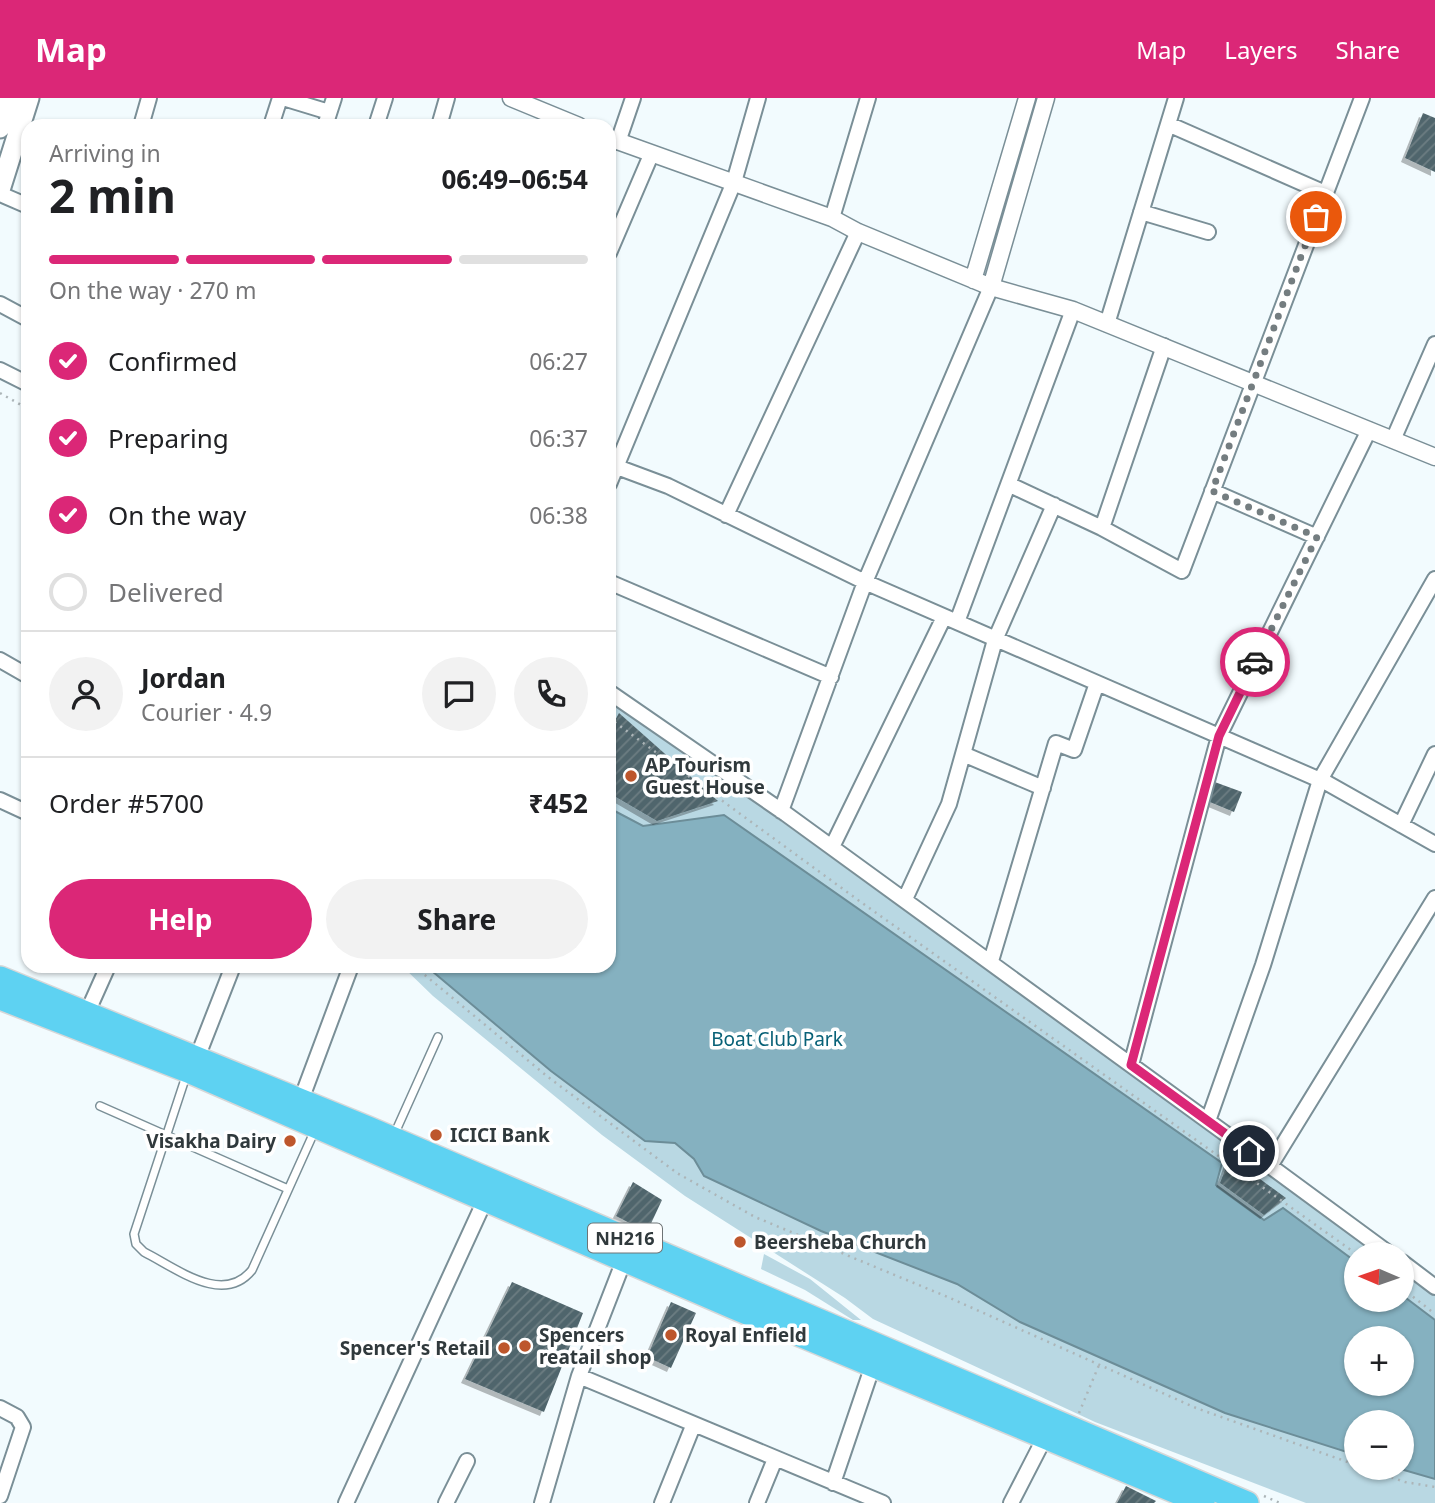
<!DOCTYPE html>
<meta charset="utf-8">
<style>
:root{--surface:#fff;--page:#f2f2f2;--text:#202124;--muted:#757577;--line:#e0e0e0;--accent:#db2777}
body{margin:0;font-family:"Noto Sans",sans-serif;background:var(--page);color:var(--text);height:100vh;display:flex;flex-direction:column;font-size:26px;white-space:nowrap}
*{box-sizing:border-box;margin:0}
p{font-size:23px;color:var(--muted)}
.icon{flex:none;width:38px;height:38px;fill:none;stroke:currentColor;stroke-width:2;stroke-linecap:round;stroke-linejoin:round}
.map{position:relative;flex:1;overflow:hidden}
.side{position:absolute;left:21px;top:21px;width:595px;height:854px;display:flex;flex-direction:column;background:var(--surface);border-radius:21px;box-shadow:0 2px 5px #0004}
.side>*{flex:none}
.needle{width:46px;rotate:272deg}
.buttons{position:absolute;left:1344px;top:1144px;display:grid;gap:14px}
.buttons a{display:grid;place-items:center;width:70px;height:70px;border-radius:50%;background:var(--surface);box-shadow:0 2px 5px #0004;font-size:35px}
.pin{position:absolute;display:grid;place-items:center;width:60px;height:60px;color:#fff;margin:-30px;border:4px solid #fff;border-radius:50%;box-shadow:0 2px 7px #0007}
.courier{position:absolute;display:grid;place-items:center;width:70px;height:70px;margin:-35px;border:5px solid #db2777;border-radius:50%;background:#fff;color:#222;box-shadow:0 2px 9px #0007}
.headline em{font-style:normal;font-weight:700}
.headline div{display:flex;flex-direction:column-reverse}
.headline{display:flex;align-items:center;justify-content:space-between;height:119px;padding:0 28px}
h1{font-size:46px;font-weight:700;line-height:52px}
.bar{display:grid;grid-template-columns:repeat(4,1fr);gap:10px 7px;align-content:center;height:84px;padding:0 28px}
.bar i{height:9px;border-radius:5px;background:var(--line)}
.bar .active{background:var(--accent)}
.bar p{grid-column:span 4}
.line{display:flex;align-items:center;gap:18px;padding:0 28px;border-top:2px solid var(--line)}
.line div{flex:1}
.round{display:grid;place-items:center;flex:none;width:74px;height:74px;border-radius:37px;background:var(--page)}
ol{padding:0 28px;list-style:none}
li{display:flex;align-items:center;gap:21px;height:77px}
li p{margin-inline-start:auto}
li .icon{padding:7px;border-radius:50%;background:var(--accent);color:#fff;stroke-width:4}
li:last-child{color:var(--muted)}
li i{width:38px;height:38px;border:4px solid var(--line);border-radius:50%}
.action{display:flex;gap:14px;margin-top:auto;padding:14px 28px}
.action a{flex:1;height:80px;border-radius:42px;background:var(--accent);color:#fff;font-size:28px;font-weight:700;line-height:80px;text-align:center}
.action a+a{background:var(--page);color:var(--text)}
header{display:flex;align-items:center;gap:42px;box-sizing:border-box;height:98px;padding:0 35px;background:var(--accent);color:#fff}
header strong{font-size:33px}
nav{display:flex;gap:38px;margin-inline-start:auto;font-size:24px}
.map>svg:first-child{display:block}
</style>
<header>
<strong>Map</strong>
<nav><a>Map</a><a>Layers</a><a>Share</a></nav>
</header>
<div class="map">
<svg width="1435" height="1405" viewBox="0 0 1435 1405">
<defs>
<pattern id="building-hatch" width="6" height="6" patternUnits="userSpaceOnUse" patternTransform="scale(1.75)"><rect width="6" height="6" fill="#50656c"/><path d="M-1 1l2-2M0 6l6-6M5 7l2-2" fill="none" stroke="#6c7d82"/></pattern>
<filter id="shadow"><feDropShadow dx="-4" dy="4" stdDeviation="0" flood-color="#0004"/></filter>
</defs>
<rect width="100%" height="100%" fill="#f2fbfe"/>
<path fill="#b9d8e3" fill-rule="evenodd" d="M609 599 1381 1157H1356V1202H1402V1172L1435 1196V1405H1306L1095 1324 873 1221 845 1200 685 1098 602 1037 433 898 402 868H609ZM1356 1241H1402V1286H1356ZM1356 1325H1402V1370H1356Z
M764 1156 810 1181 861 1222H853L805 1192 761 1171Z"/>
<path fill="#85b1c0" stroke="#6c8d98" stroke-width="2" fill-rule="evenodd" d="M609 710 643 728 724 717 1222 1065 1216 1087 1264 1122 1283 1110 1356 1164V1202H1402V1197L1435 1222V1381L1397 1370H1402V1325H1356V1357L1225 1315 1020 1224 957 1186 821 1133 704 1078 694 1061 675 1045 645 1043 551 973 426 868H609ZM1356 1241H1402V1286H1356Z"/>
<path fill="url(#building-hatch)" filter="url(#shadow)" d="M1423 15 1435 20V74L1405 60Z
M619 615 718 703 657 723 609 695V634Z
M1212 683 1242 694 1234 714 1205 702Z
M1230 1059 1286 1100 1264 1117 1220 1085Z
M633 1084 662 1102 647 1134 616 1118Z
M512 1184 583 1215 544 1314 465 1281Z
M671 1204 696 1215 671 1270 647 1259Z
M1126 1388 1156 1403 1154 1405H1117Z"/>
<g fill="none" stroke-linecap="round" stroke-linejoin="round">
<g stroke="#7a8f97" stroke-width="10">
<path id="service" d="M187 975 134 1136 136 1146 144 1154C176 1170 223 1208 252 1172L315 1032
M100 1008 288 1091
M394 1037 438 939"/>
</g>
<g stroke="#7a8f97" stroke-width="18">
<path id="minor" d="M283 0 329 14
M1168 26 1325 95
M141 28 149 0
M271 28 280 0
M325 28 334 0
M376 28 385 0
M439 28 447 0
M618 44 633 0
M0 96 28 108
M1141 114 1208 134
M832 120 868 0
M609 155 651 57
M0 206 28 221
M1107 226 1176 0
M1164 248 1102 430 1182 473 1362 0
M0 272 28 286
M1393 342 1435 246
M609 366 668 388 865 484 1327 685 1435 746
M609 386 734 84 758 0
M1010 387 1102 430
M1212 393 1317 439
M726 417 858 134
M609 484 831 579
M957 524 1073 212
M0 562 28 578
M609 594 786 716 1208 1023 1263 867 1320 682 1435 481
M963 656 1043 690
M0 702 28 715
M781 713 865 484 991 189
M1401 727 1435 656
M832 749 944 519
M905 801 949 706 995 542 1054 407
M991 863 1056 645 1074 652 1097 585
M87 915 108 868
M197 960 233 868
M1131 967 1219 638 1369 332
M301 1002 351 868
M1208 1023 1270 1068 1435 800
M1270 1068 1391 1157
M1402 1164 1435 1189
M579 1278 883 1405
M0 1310 17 1319 23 1329 0 1398
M833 1385 873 1267
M346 1405 486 1100
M446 1405 467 1363
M542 1405 579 1278 626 1157
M662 1405 693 1328
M757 1405 775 1361
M1011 1405 1045 1339"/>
</g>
<g stroke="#7a8f97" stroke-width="19">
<path id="tertiary" d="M511 0 579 28
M609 40 832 120 858 134 991 189 1073 212 1435 359
M973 182 1027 0
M991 189 1046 0"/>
</g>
<g stroke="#7a8f97" stroke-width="23">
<path id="secondary" d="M0 30 10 0
M0 92 29 0"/>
</g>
<g stroke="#d6d7d8" stroke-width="26">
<path id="trunk" d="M0 880 368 1030 1247 1405
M0 900 188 973 735 1210 1203 1405"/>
</g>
<path stroke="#acb5b8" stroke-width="2.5" stroke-dasharray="2 5" stroke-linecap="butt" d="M0 295 28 311
M609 620 858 802 1358 1157
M414 868 548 979 677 1075 755 1119 950 1200 1196 1310 1356 1367
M1402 1190 1435 1216
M1079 1315 1099 1267
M1365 1370 1405 1384 1435 1389
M1264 1398 1280 1405"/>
<use href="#service" stroke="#fff" stroke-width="7"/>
<use href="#minor" stroke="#fff" stroke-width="14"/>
<use href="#tertiary" stroke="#fff" stroke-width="16"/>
<use href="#secondary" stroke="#fff" stroke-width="19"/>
<use href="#trunk" stroke="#5ed2f2" stroke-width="23"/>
</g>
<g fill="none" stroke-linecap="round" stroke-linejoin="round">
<path stroke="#747d80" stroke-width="7" stroke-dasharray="0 12.6" d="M1255 564 1317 439 1212 393 1316 119"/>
<path stroke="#db2777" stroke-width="9" d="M1249 1053 1131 967 1219 638 1255 564"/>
</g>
<g fill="#bd562c" stroke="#fff" stroke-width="2.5">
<circle cx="631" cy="678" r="7"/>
<circle cx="436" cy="1037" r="7"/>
<circle cx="290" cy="1043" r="7"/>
<circle cx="740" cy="1144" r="7"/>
<circle cx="671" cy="1237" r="7"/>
<circle cx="525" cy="1248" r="7"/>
<circle cx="504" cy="1250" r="7"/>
</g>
<g text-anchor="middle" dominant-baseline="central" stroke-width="7" stroke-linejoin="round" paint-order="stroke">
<rect fill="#fff" stroke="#6e7476" stroke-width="2" x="588" y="1125.5" width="74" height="29" rx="5"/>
<g font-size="18" font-weight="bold" fill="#30393c">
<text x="625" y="1140">NH216</text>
</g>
<g font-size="19" font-weight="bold" fill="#30393c" stroke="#fff" text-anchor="start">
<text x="645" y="667">AP Tourism<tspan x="645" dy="22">Guest House</tspan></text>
<text x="450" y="1037">ICICI Bank</text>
<text x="276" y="1043" text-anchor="end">Visakha Dairy</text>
<text x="754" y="1144">Beersheba Church</text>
<text x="539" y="1237">Spencers<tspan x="539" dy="22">reatail shop</tspan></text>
<text x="685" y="1237">Royal Enfield</text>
<text x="490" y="1250" text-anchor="end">Spencer's Retail</text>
</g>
<g font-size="19" fill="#086177" stroke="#fff">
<text x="777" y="941">Boat Club Park</text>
</g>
</g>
</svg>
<div class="buttons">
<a><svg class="needle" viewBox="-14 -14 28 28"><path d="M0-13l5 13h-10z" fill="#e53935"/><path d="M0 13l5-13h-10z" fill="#757577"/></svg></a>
<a>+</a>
<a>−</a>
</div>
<div class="pin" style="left:1316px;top:119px;background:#ea580c"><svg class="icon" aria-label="bag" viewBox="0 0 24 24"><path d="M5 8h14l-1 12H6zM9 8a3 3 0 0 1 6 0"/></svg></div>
<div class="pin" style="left:1249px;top:1053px;background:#1f2937"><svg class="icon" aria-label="home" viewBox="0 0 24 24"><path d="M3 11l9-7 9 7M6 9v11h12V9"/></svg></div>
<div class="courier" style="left:1255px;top:564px"><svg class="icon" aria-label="car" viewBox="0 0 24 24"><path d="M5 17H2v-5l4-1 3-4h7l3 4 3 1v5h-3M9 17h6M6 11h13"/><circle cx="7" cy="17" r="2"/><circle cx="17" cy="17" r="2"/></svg></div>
<section class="side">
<div class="headline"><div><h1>2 min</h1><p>Arriving in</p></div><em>06:49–06:54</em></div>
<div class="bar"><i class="active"></i><i class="active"></i><i class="active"></i><i></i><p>On the way · 270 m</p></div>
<ol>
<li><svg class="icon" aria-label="check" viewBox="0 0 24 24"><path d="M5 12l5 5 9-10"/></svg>Confirmed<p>06:27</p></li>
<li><svg class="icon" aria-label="check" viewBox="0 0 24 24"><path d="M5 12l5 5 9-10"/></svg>Preparing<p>06:37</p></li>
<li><svg class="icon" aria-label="check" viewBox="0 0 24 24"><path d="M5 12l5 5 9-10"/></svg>On the way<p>06:38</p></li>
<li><i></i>Delivered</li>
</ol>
<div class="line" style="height:126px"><a class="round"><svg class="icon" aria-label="person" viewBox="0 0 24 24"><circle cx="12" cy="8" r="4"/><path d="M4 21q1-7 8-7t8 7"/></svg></a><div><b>Jordan</b><p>Courier · 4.9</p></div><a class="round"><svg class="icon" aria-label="chat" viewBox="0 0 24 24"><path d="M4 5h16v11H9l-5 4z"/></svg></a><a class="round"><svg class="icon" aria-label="phone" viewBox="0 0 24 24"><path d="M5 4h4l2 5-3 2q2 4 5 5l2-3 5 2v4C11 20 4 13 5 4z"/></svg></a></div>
<div class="line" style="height:91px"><div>Order #5700</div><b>₹452</b></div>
<div class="action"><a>Help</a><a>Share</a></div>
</section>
</div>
